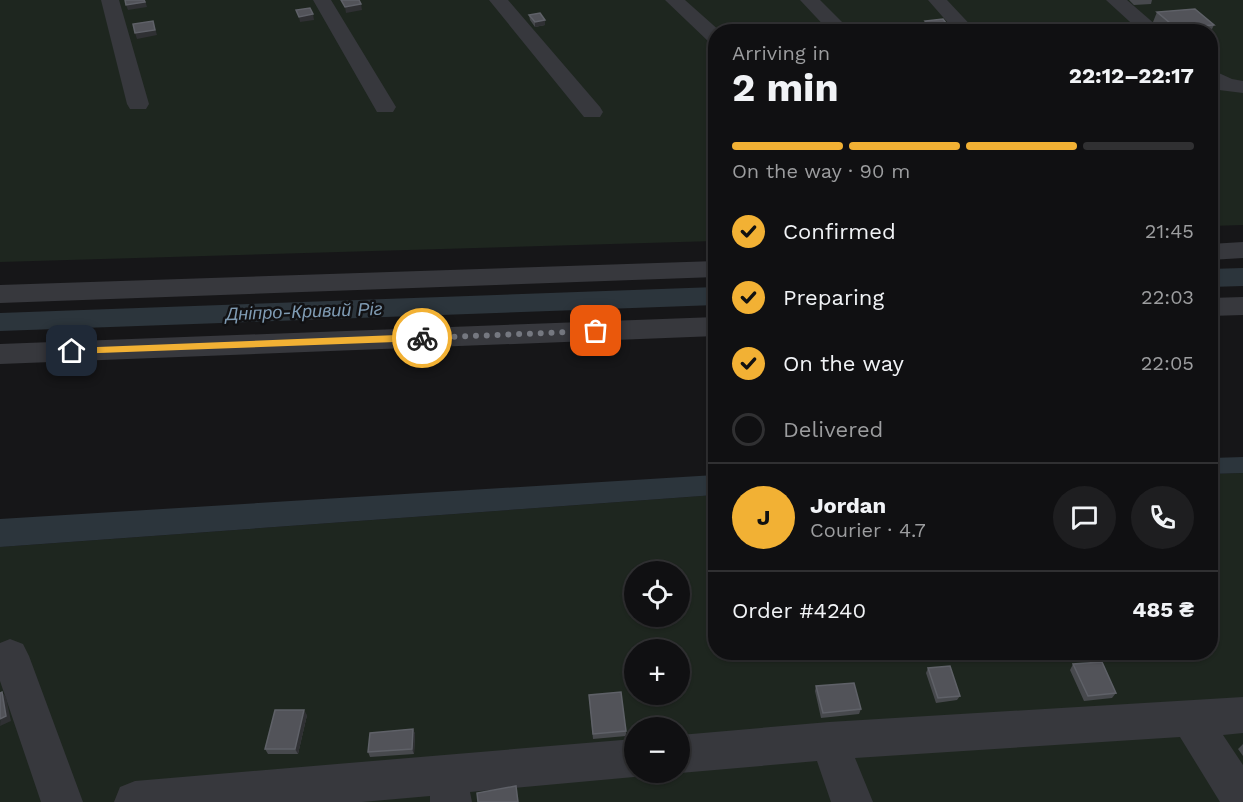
<!DOCTYPE html>
<meta charset="utf-8">
<style>
:root{--surface:#101012;--page:#1e1e20;--text:#f1f3f6;--muted:#9c9d9f;--line:#303032;--accent:#f2b134}
body{margin:0;font-family:"Work Sans",sans-serif;background:var(--page);color:var(--text);height:100vh;display:flex;flex-direction:column;font-size:22px;white-space:nowrap}
*{box-sizing:border-box;margin:0}
p{font-size:20px;color:var(--muted)}
.icon{flex:none;width:33px;height:33px;fill:none;stroke:currentColor;stroke-width:2;stroke-linecap:round;stroke-linejoin:round}
.map{position:relative;flex:1;overflow:hidden}
.side{position:absolute;left:708px;top:24px;width:510px;height:636px;display:flex;flex-direction:column;background:var(--surface);border-radius:24px;box-shadow:0 2px 4px #0004,0 0 0 2px var(--line)}
.side>*{flex:none}
.fabs{position:absolute;left:624px;top:561px;display:grid;gap:12px}
.fabs a{display:grid;place-items:center;width:66px;height:66px;border-radius:50%;background:var(--surface);box-shadow:0 2px 4px #0004,0 0 0 2px var(--line);font-size:30px}
.pin{position:absolute;display:grid;place-items:center;width:51px;height:51px;color:#fff;margin:-26px;border-radius:12px;box-shadow:0 3px 9px #0006}
.courier{position:absolute;display:grid;place-items:center;width:60px;height:60px;margin:-30px;border:4px solid #f2b134;border-radius:50%;background:#fff;color:#222;box-shadow:0 2px 8px #0007}
.overview em{font-style:normal;font-weight:700}
.overview div{display:flex;flex-direction:column-reverse}
.overview{display:flex;align-items:center;justify-content:space-between;height:102px;padding:0 24px}
h1{font-size:39px;font-weight:700;line-height:45px}
.bar{display:grid;grid-template-columns:repeat(4,1fr);gap:9px 6px;align-content:center;height:72px;padding:0 24px}
.bar i{height:8px;border-radius:4px;background:var(--line)}
.bar .current{background:var(--accent)}
.bar p{grid-column:span 4}
.line{display:flex;align-items:center;gap:15px;padding:0 24px;border-top:2px solid var(--line)}
.line div{flex:1}
.round{display:grid;place-items:center;flex:none;width:63px;height:63px;border-radius:32px;background:var(--page)}
ol{padding:0 24px;list-style:none}
li{display:flex;align-items:center;gap:18px;height:66px}
li p{margin-inline-start:auto}
li .icon{padding:6px;border-radius:50%;background:var(--accent);color:#111;stroke-width:4}
li:last-child{color:var(--muted)}
li i{width:33px;height:33px;border:3px solid var(--line);border-radius:50%}
.map>svg:first-child{display:block}
</style>
<div class="map">
<svg width="1243" height="802" viewBox="0 0 1243 802">
<rect width="100%" height="100%" fill="#161618"/>
<path fill="#1e261f" fill-rule="evenodd" d="M0 0H1243V225L1211 226 1210 32H716L715 241 0 262Z
M1243 473V802H0V547L715 495 716 652H1210L1211 474ZM634 572H680V616H634ZM634 650H680V694H634ZM634 728H680V772H634Z"/>
<path fill="#2c353c" d="M1243 457V473L1211 474V458Z
M715 475V495L0 547V519Z"/>
<g fill="none" stroke-linecap="round" stroke-linejoin="round">
<path fill="#2c353c" fill-rule="evenodd" d="M1243 268V286L1210 287V269Z
M716 287V305L0 331V313Z"/>
<path fill="#37383d" fill-rule="evenodd" d="M101 0H119L149 104 146 109H130L127 104Z
M313 0H331L396 107 393 112H377Z
M489 0H508L600 107 603 112 600 117H584Z
M665 0H685L721 32H716V44L709 42Z
M800 0H820L852 32H830Z
M928 0H947L977 32H956Z
M1106 0H1127L1164 32H1141Z
M1210 69 1232 79 1243 81V93L1219 90 1210 84Z
M1243 242V258L1210 260V244Z
M716 261V277L0 303V285Z
M1243 297V315L1210 316V298Z
M716 317V336L0 364V344Z
M10 639 23 644 29 656 83 802H41L0 681V643Z
M1243 697V733L1223 735 1243 765V802H1220L1180 737 855 758 873 802H831L817 761 680 773 678 772 680 735 829 722Z
M634 739V772H646L634 777 470 792 472 802H430V796L362 802H114L120 787 135 781Z"/>
</g>
<path fill="#47494d" d="M1129 0H1152L1151 4 1134 5Z
M1157 12 1214 25 1210 33V32H1164L1153 22Z
M529 15 545 20V25L535 27 530 20Z
M925 21 949 27 948 32H929L924 26Z
M1073 664 1116 693 1112 698 1084 701 1070 670Z
M928 668 960 696 957 700 936 703 926 673Z
M816 686 861 709 859 714 821 718 815 691Z
M589 695 626 731V736L593 739Z
M307 715 298 754H268L265 749Z
M413 729 415 734 414 754 370 757 368 752Z
M1243 744V756L1238 749Z"/>
<path fill="#2f3033" d="M145 0 147 7 128 10 126 5Z
M361 4 362 10 346 13 345 7Z
M313 14 314 20 300 22 299 17Z
M545 20V25L535 27V22Z
M153 21 157 35 137 39 135 33Z
M2 692 6 697 11 721 0 726Z
M304 710 307 715 298 754 295 749Z
M413 729 415 734 414 754 412 749Z"/>
<path fill="#525359" stroke="#5f6168" stroke-width="1.5" d="M125 0H144L145 2 126 5Z
M341 0H359L361 4 345 7Z
M310 8 313 14 299 17 296 10Z
M1195 9 1214 25 1176 28 1157 12Z
M540 13 545 20 535 22 529 15Z
M943 19 949 27 932 29 925 21Z
M153 21 155 30 135 33 133 24Z
M1102 662 1116 693 1088 696 1073 664Z
M950 666 960 696 938 698 928 668Z
M854 683 861 709 823 713 816 686Z
M2 692 6 716 0 719V693Z
M621 692 626 731 593 734 589 695Z
M275 710H304L295 749H265Z
M413 729 412 749 368 752 370 733Z
M516 786 518 802H478L477 793Z"/>
<path fill="#f2b134" d="M422 334 427 338 422 341 72 354 67 351 72 348Z"/>
<g fill="none" stroke-linecap="round" stroke-linejoin="round">
<path stroke="#757880" stroke-width="6" stroke-dasharray="0 10.8" d="M422 338 596 331"/>
</g>
<g text-anchor="middle" dominant-baseline="central" stroke-width="5" stroke-linejoin="round" paint-order="stroke">
<g font-size="18" font-style="italic" fill="#7f9bb3" stroke="#111113">
<text transform="translate(304 311) rotate(-2)">Дніпро-Кривий Ріг</text>
</g>
</g>
</svg>
<div class="fabs">
<a><svg class="icon" aria-label="locate" viewBox="0 0 24 24"><circle cx="12" cy="12" r="6"/><path d="M12 2v4M12 18v4M2 12h4M18 12h4"/></svg></a>
<a>+</a>
<a>−</a>
</div>
<div class="pin" style="left:596px;top:331px;background:#ea580c"><svg class="icon" aria-label="bag" viewBox="0 0 24 24"><path d="M5 8h14l-1 12H6zM9 8a3 3 0 0 1 6 0"/></svg></div>
<div class="pin" style="left:72px;top:351px;background:#1f2937"><svg class="icon" aria-label="home" viewBox="0 0 24 24"><path d="M3 11l9-7 9 7M6 9v11h12V9"/></svg></div>
<div class="courier" style="left:422px;top:338px"><svg class="icon" aria-label="bike" viewBox="0 0 24 24"><circle cx="6" cy="16" r="4"/><circle cx="18" cy="16" r="4"/><path d="M6 16l4-8h5l3 8M10 8l3 8H6M13 5h3"/></svg></div>
<section class="side">
<div class="overview"><div><h1>2 min</h1><p>Arriving in</p></div><em>22:12–22:17</em></div>
<div class="bar"><i class="current"></i><i class="current"></i><i class="current"></i><i></i><p>On the way · 90 m</p></div>
<ol>
<li><svg class="icon" aria-label="check" viewBox="0 0 24 24"><path d="M5 12l5 5 9-10"/></svg>Confirmed<p>21:45</p></li>
<li><svg class="icon" aria-label="check" viewBox="0 0 24 24"><path d="M5 12l5 5 9-10"/></svg>Preparing<p>22:03</p></li>
<li><svg class="icon" aria-label="check" viewBox="0 0 24 24"><path d="M5 12l5 5 9-10"/></svg>On the way<p>22:05</p></li>
<li><i></i>Delivered</li>
</ol>
<div class="line" style="height:108px"><b class="round" style="background:var(--accent);color:#111">J</b><div><b>Jordan</b><p>Courier · 4.7</p></div><a class="round"><svg class="icon" aria-label="chat" viewBox="0 0 24 24"><path d="M4 5h16v11H9l-5 4z"/></svg></a><a class="round"><svg class="icon" aria-label="phone" viewBox="0 0 24 24"><path d="M5 4h4l2 5-3 2q2 4 5 5l2-3 5 2v4C11 20 4 13 5 4z"/></svg></a></div>
<div class="line" style="height:78px"><div>Order #4240</div><b>485 ₴</b></div>
</section>
</div>
